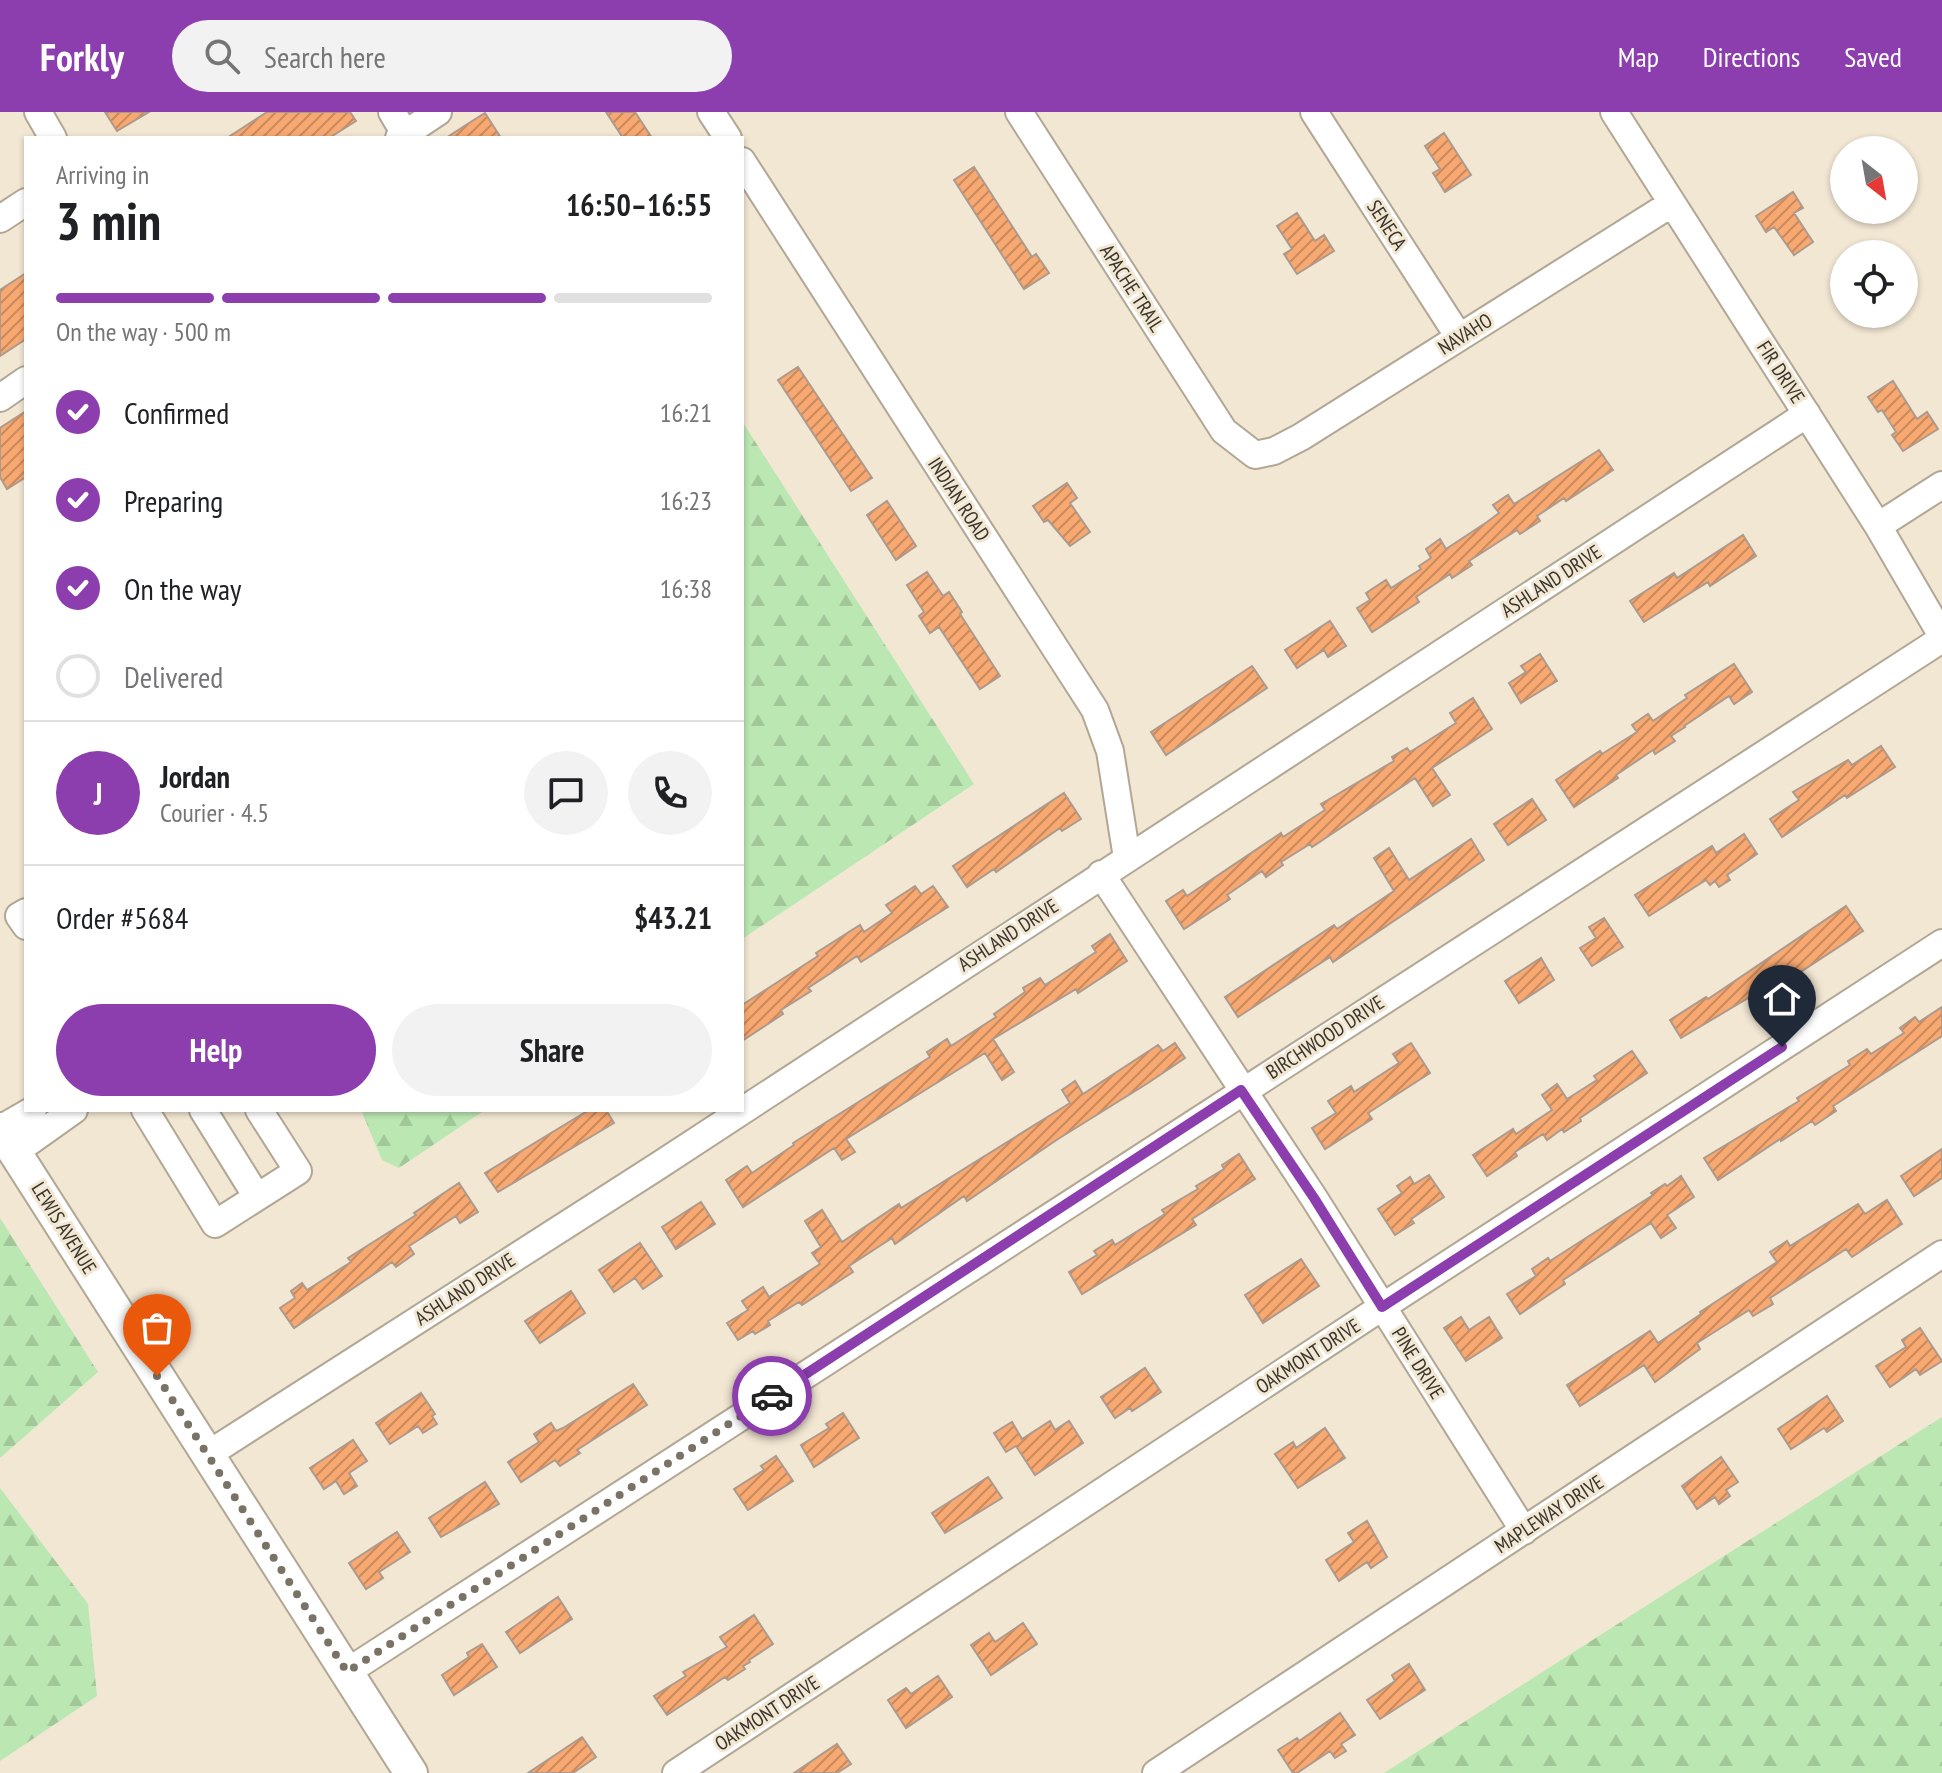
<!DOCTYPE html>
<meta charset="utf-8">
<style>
:root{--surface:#fff;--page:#f2f2f2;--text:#202124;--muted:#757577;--line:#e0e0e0;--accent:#8c3eae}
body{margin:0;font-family:"PT Sans Narrow",sans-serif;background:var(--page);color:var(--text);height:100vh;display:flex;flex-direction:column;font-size:30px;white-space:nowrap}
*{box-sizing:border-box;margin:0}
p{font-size:26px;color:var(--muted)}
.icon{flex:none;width:44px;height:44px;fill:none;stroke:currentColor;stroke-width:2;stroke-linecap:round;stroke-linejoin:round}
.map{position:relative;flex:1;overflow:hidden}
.sheet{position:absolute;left:24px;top:24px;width:720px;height:976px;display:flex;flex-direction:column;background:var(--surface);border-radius:0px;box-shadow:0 2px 6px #0004}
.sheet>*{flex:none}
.needle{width:52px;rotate:149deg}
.fabs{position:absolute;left:1830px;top:24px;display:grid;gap:16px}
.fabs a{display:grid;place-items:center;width:88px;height:88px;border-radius:50%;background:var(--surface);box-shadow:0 2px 6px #0004;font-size:40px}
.pin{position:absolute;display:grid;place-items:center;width:68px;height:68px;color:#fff;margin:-82px -34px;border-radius:50% 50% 50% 0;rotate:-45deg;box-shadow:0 0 8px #0007}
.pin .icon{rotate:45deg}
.courier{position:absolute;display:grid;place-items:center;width:80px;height:80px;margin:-40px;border:6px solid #8c3eae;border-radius:50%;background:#fff;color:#222;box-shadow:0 2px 10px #0007}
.head em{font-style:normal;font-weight:600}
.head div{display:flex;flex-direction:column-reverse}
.head{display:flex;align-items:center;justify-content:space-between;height:136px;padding:0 32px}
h1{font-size:52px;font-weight:600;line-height:60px}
.bar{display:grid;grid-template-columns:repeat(4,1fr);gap:12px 8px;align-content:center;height:96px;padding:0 32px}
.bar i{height:10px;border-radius:6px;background:var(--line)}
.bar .selected{background:var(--accent)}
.bar p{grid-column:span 4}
.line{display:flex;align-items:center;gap:20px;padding:0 32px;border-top:2px solid var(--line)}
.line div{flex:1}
.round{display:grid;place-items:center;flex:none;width:84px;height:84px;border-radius:42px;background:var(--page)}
ol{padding:0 32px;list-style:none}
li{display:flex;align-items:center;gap:24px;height:88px}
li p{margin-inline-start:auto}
li .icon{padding:8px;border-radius:50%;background:var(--accent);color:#fff;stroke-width:4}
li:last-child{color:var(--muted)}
li i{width:44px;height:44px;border:4px solid var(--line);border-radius:50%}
.action{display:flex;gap:16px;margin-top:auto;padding:16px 32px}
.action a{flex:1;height:92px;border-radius:48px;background:var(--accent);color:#fff;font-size:32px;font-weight:600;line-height:92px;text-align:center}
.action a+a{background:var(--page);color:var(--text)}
header{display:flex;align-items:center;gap:48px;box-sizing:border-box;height:112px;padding:0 40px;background:var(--accent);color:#fff}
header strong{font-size:38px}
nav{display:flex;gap:44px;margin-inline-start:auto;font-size:28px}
.search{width:560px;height:72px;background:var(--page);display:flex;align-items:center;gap:20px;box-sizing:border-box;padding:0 28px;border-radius:44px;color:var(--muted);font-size:30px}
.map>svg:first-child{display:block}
</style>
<header>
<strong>Forkly</strong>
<div class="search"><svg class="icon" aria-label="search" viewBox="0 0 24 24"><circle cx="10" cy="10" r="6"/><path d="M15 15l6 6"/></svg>Search here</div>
<nav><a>Map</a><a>Directions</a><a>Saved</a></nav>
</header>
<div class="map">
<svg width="1942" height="1661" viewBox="0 0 1942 1661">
<defs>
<pattern id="forest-firs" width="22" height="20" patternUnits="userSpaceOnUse" patternTransform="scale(2)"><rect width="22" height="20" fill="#bbe7b2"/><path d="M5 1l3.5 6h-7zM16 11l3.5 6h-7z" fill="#a2c799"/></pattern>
<pattern id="building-hatch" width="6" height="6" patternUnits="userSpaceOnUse" patternTransform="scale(2)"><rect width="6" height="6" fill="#f8a971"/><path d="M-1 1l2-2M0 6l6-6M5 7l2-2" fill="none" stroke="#ca8a5d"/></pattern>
</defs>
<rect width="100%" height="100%" fill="#f2e7d3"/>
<path fill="url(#forest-firs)" d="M742 309 974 672 742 827Z
M361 998H485L399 1056 382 1048Z
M0 1106 98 1260 0 1346Z
M1942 1305V1661H1384Z
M0 1376 88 1492 97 1584 0 1649Z"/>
<path fill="url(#building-hatch)" stroke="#ad9a8d" stroke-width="2" d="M105 0H149L117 19Z
M267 0H350L356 9 329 26H227Z
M606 0H635L652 26H623Z
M485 1 501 26H446L469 11Z
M1444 21 1471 63 1445 80 1433 61 1440 57 1425 34Z
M974 55 1032 145 1036 142 1049 161 1024 177 954 68Z
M1793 80 1803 96 1794 101 1813 130 1794 143 1774 115 1766 120 1756 104Z
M1297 101 1315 129 1324 123 1334 139 1297 162 1284 142 1292 137 1277 114Z
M26 161V227L0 244V178Z
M798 255 872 366 851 379 778 268Z
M1893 269 1917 307 1927 300 1938 317 1903 339 1892 323 1896 320 1882 298 1878 300 1868 285Z
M26 299V365L7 377 0 365V316Z
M1599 338 1613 358 1566 389 1564 386 1537 404 1540 409 1520 422 1517 418 1469 449 1472 453 1452 466 1450 462 1416 485 1419 490 1372 520 1357 496 1370 488 1366 481 1386 468 1391 476 1421 457 1419 454 1431 446 1426 437 1440 427 1446 437 1487 410 1499 401 1493 393 1508 383 1514 392Z
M1067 371 1077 386 1070 391 1090 420 1070 434 1048 408 1044 410 1033 394Z
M887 389 916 434 896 448 867 403Z
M1743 423 1756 444 1710 474 1708 470 1644 510 1630 489 1674 461 1677 466Z
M927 460 943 484 949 480 962 500 960 502 1000 564 980 577 939 515 930 521 919 504 924 500 907 473Z
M1330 509 1346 534 1328 545 1324 538 1297 556 1285 538Z
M1540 542 1557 569 1521 591 1509 571 1526 560 1521 554Z
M1734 552 1752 580 1734 592 1729 584 1684 614 1685 615 1671 624 1675 629 1655 642 1653 638 1616 663 1618 666 1574 695 1556 668 1600 639 1602 642 1637 620 1632 613 1648 602 1653 609 1687 586 1685 583Z
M1252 554 1267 576 1166 643 1151 620Z
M1473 586 1492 617 1432 656 1450 683 1433 694 1415 666 1312 735 1310 732 1281 750 1283 753 1266 765 1262 759 1227 783 1230 787 1184 817 1166 789 1183 778 1187 784 1281 721 1283 725 1325 698 1321 692 1394 649 1392 645 1407 636 1410 640 1456 611 1450 601Z
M1881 634 1895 655 1847 686 1845 683 1782 725 1770 707 1799 688 1793 680 1848 648 1852 653Z
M1064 681 1081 707 1062 719 1060 716 996 760 994 757 967 775 953 754Z
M1532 687 1546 708 1508 733 1494 712Z
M1744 722 1757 742 1727 763 1730 768 1719 775 1715 769 1710 773 1706 768 1649 804 1635 783 1712 734 1716 741Z
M1471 727 1484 748 1333 850 1330 845 1238 905 1225 885 1334 813 1337 817 1394 779 1374 746 1389 736 1409 768Z
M915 774 921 782 933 774 948 795 861 850 857 844 808 876 811 879 781 898 783 902 742 929V893L818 844 816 841 860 813 864 820 892 801 886 793Z
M1846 794 1863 819 1773 878 1770 873 1681 926 1670 908 1706 885 1708 887Z
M1604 806 1623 835 1592 854 1580 836 1596 826 1589 815Z
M1110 822 1127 849 1078 881 1076 877 993 927 1014 960 1002 968 985 941 846 1027 855 1040 842 1048 834 1036 743 1095 726 1068 747 1054 752 1061 794 1033 793 1031 930 945 927 940 947 927 951 934 996 905 994 902 1025 880 1023 876 1040 866 1045 873 1096 840 1092 834Z
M1541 846 1554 868 1519 891 1505 869Z
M1942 895V924L1833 994 1836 999 1815 1013 1812 1009 1781 1029 1780 1027 1718 1068 1704 1046 1799 989 1797 986 1850 953 1848 949 1867 937 1871 942 1904 921 1900 916 1915 905 1919 910Z
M1175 931 1185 946 1148 971 1058 1027 967 1089 964 1084 895 1132 892 1126 849 1154 853 1160 802 1193 799 1190 768 1209 770 1213 755 1222 753 1219 738 1228 727 1211 748 1198 742 1189 763 1175 769 1185 820 1152 812 1141 821 1135 805 1109 822 1098 842 1130 899 1092 901 1096 1070 991 1062 978 1075 969 1083 982 1158 933 1163 939Z
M1411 931 1430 961 1368 1001 1372 1007 1325 1037 1312 1016 1336 1001 1328 989 1351 974 1354 980 1399 951 1393 942Z
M1632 939 1647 961 1580 1006 1581 1009 1564 1020 1562 1017 1547 1028 1543 1022 1515 1040 1517 1044 1487 1064 1473 1043 1513 1017 1516 1022 1552 998 1542 983 1557 972 1567 987 1597 968 1594 964Z
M589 998H606L614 1011 498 1080 485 1061Z
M1942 1037V1066L1914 1084 1901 1064Z
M1239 1042 1255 1067 1192 1107 1196 1113 1082 1182 1069 1160 1097 1143 1094 1139 1112 1128 1115 1133 1165 1102 1162 1098 1198 1077 1196 1074 1224 1057 1222 1053Z
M1429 1063 1444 1085 1411 1107 1414 1111 1395 1123 1378 1097 1402 1081 1397 1074 1410 1065 1414 1072Z
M1681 1064 1694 1085 1667 1103 1676 1116 1661 1126 1651 1111 1563 1168 1565 1172 1520 1202 1507 1182 1536 1164 1532 1157 1548 1146 1550 1149 1653 1083 1651 1081 1665 1072 1667 1074Z
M459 1071 478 1100 460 1111 456 1104 409 1134 414 1142 396 1155 392 1150 294 1216 280 1196 295 1186 291 1179 302 1171 307 1178 351 1150 348 1146 416 1103 414 1101Z
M1887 1088 1902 1112 1852 1145 1846 1137 1770 1186 1773 1192 1753 1204 1749 1198 1697 1231 1700 1237 1655 1270 1644 1253 1580 1294 1567 1273 1650 1219 1658 1231 1701 1202 1700 1200 1777 1150 1770 1140 1787 1129 1790 1134 1858 1092 1865 1102Z
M701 1090 715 1112 676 1137 662 1115Z
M640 1131 662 1164 643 1177 635 1166 614 1180 599 1158Z
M1301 1147 1319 1174 1263 1211 1245 1183Z
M571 1179 585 1201 540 1231 525 1209Z
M1461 1205 1469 1218 1489 1205 1502 1226 1466 1249 1444 1216Z
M1920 1216 1942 1249 1920 1263 1916 1257 1890 1275 1876 1254 1906 1235 1902 1228Z
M1145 1256 1161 1280 1132 1299 1130 1296 1115 1306 1101 1285Z
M633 1272 647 1293 577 1338 580 1341 560 1354 555 1348 521 1370 508 1350 539 1330 534 1322 551 1311 556 1319 563 1316Z
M421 1281 435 1302 432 1304 437 1312 423 1321 418 1314 390 1332 376 1311Z
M1827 1284 1843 1309 1827 1320 1824 1316 1791 1337 1778 1317Z
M843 1301 859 1326 814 1355 801 1333 829 1316 826 1312Z
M1050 1309 1055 1318 1069 1309 1083 1331 1035 1363 1016 1334 1006 1340 994 1321 1012 1310 1022 1327Z
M1325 1316 1345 1346 1298 1376 1275 1342 1293 1330 1296 1336Z
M353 1328 367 1349 349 1361 357 1374 344 1382 336 1369 324 1377 310 1356Z
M776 1344 793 1369 748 1398 734 1377 764 1358 761 1354Z
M1721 1345 1738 1370 1726 1378 1730 1384 1719 1392 1715 1385 1697 1397 1682 1374Z
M988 1365 1002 1386 945 1421 932 1401Z
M485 1370 499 1392 441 1425 429 1406Z
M1367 1409 1387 1445 1371 1456 1367 1450 1339 1469 1326 1448 1354 1430 1348 1421Z
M397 1420 410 1440 379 1460 383 1466 366 1477 349 1451Z
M558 1485 572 1507 520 1541 506 1520Z
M754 1503 773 1532 749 1548 750 1550 743 1554 745 1557 728 1568 725 1565 667 1603 654 1584 686 1564 683 1560 727 1535 720 1525Z
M1023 1511 1037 1532 991 1563 971 1533 989 1521 995 1530Z
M482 1532 497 1555 454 1583 442 1563 469 1545 467 1541Z
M1409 1552 1425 1578 1380 1607 1367 1588 1395 1569 1392 1563Z
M938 1564 952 1585 906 1616 888 1588 906 1576 911 1582Z
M1340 1601 1355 1623 1341 1632 1346 1639 1335 1646 1330 1639 1297 1661H1293L1278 1638 1297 1626 1299 1629Z
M582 1625 596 1645 573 1661H528Z
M837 1632 851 1652 837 1661H794Z"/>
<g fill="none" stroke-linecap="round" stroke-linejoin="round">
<g stroke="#b1a794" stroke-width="30">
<path id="minor" d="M38 0 53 26
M392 0 405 22
M711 0 728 26
M1019 0 1224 319 1255 343 1274 339 1301 325 1671 92
M1314 0 1459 225
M1614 0 1878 414 1942 524
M399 26 438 0
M742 49 1095 598 1110 639 1127 746
M0 107 26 90
M0 286 26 268
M1878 414 1942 373
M1101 762 1314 1086 1524 1419
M26 800 19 804 26 814
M145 998 215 1112 298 1059 259 998
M203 998 257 1085
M0 1017 33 998
M15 1040 74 998
M207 1343 658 1054 1807 302
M347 1560 1942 527
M676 1661 1382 1195 1942 831
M1156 1661 1942 1142"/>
</g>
<g stroke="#b1a794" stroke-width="36">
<path id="major" d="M0 1017 411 1661"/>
</g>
<use href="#minor" stroke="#fff" stroke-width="26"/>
<use href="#major" stroke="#fff" stroke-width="32"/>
</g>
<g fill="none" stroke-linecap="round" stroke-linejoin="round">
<path stroke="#797366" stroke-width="8" stroke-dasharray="0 14.4" d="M157 1264 347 1560 772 1284"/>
<path stroke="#8c3eae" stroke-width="10" d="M772 1284 1241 978 1314 1086 1382 1195 1782 935"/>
</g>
<g text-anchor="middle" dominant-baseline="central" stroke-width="6" stroke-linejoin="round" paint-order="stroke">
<g font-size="20" fill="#38342c" stroke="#f2e7d3">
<text transform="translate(1387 113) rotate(57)">SENECA</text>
<text transform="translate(1132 176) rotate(57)">APACHE TRAIL</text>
<text transform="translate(1465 222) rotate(-32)">NAVAHO</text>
<text transform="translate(1781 260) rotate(57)">FIR DRIVE</text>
<text transform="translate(959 387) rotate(57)">INDIAN ROAD</text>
<text transform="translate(1551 469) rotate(-33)">ASHLAND DRIVE</text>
<text transform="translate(1008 823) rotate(-33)">ASHLAND DRIVE</text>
<text transform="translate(1325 925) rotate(-33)">BIRCHWOOD DRIVE</text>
<text transform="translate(64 1116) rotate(58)">LEWIS AVENUE</text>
<text transform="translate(465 1177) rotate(-33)">ASHLAND DRIVE</text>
<text transform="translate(1308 1244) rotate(-33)">OAKMONT DRIVE</text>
<text transform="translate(1418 1251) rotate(58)">PINE DRIVE</text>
<text transform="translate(1549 1402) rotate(-33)">MAPLEWAY DRIVE</text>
<text transform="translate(767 1601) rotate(-33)">OAKMONT DRIVE</text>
</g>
</g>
</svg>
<div class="fabs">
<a><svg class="needle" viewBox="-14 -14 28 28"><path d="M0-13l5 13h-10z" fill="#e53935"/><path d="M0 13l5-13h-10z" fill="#757577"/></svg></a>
<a><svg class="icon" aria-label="locate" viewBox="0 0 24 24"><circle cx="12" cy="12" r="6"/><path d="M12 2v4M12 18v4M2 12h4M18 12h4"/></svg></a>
</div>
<div class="pin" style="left:157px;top:1264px;background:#ea580c"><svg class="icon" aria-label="bag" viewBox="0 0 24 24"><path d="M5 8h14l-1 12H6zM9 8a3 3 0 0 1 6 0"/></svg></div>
<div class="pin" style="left:1782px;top:935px;background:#1f2937"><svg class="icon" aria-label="home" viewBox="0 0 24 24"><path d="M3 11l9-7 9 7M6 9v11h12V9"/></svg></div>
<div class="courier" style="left:772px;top:1284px"><svg class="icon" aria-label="car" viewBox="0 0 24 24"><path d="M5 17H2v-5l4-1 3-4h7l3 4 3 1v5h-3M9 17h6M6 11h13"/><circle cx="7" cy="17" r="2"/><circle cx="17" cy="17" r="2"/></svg></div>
<section class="sheet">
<div class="head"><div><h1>3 min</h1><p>Arriving in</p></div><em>16:50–16:55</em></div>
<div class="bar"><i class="selected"></i><i class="selected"></i><i class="selected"></i><i></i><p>On the way · 500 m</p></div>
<ol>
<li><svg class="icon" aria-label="check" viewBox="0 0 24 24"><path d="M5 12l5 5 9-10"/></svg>Confirmed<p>16:21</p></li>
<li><svg class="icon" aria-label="check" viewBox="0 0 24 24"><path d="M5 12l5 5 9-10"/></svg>Preparing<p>16:23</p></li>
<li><svg class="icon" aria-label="check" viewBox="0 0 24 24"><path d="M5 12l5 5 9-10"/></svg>On the way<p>16:38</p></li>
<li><i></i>Delivered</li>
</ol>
<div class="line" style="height:144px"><b class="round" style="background:var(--accent);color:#fff">J</b><div><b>Jordan</b><p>Courier · 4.5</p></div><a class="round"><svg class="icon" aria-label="chat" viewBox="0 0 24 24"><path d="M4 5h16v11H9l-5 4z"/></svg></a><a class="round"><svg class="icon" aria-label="phone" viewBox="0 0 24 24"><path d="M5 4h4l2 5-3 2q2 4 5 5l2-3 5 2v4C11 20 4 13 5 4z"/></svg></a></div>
<div class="line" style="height:104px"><div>Order #5684</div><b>$43.21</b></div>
<div class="action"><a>Help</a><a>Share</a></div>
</section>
</div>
